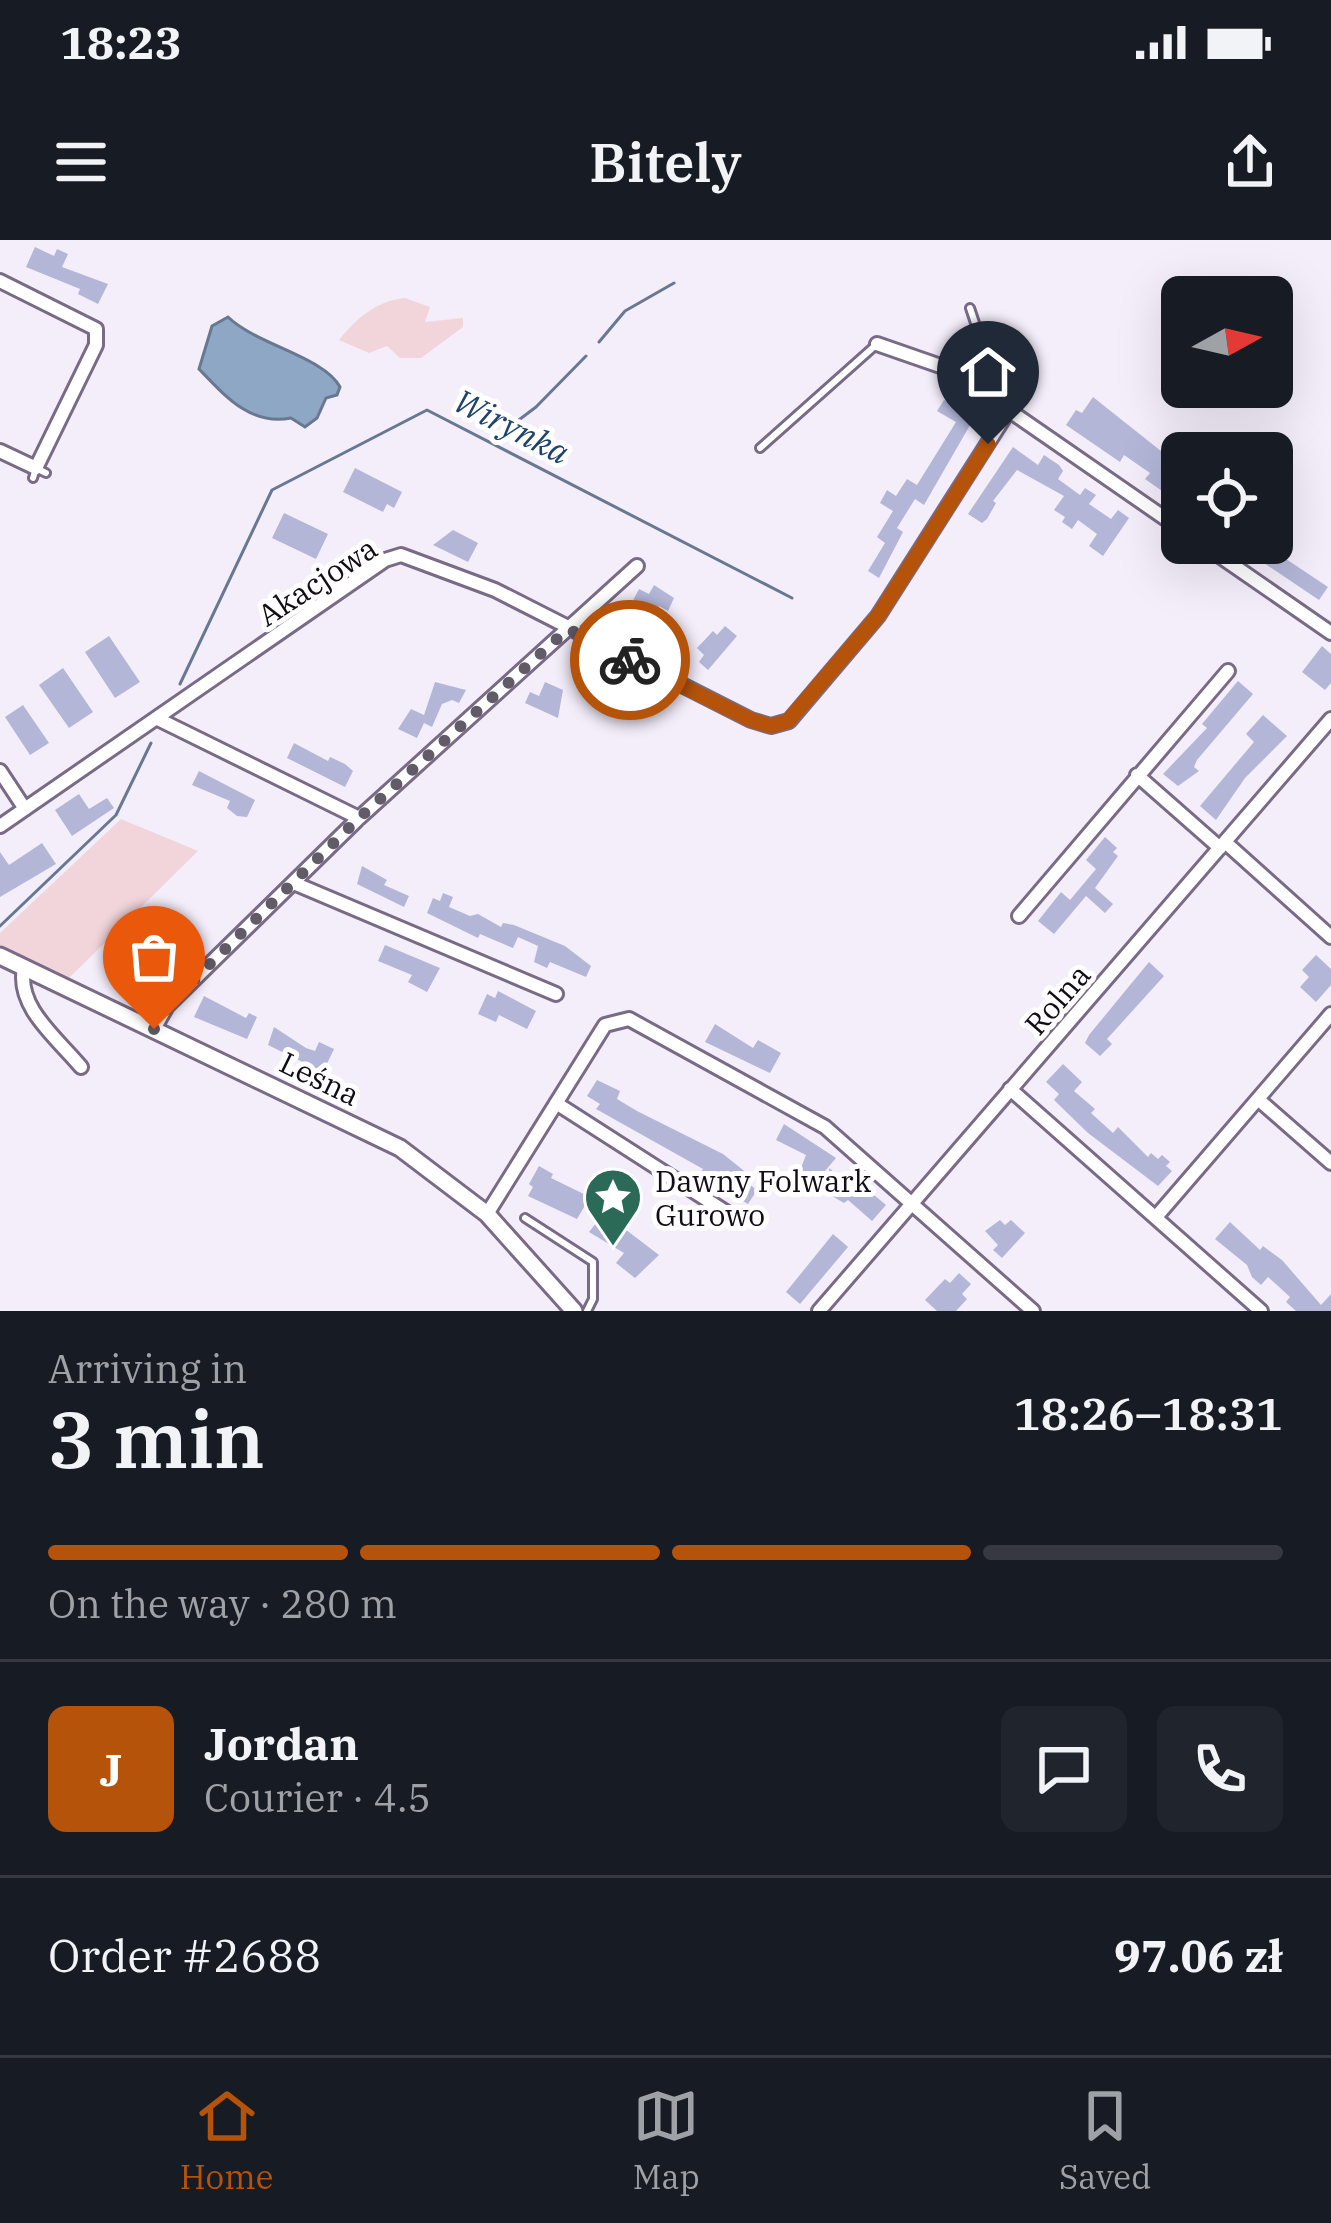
<!DOCTYPE html>
<meta charset="utf-8">
<style>
:root{--surface:#171b24;--page:#20242c;--text:#f1f3f6;--muted:#9ea1a6;--line:#363941;--accent:#b45309}
body{margin:0;font-family:"IBM Plex Serif",serif;background:var(--page);color:var(--text);height:100vh;display:flex;flex-direction:column;font-size:45px;white-space:nowrap}
*{box-sizing:border-box;margin:0}
p{font-size:39px;color:var(--muted)}
.icon{flex:none;width:66px;height:66px;fill:none;stroke:currentColor;stroke-width:2;stroke-linecap:round;stroke-linejoin:round}
.map{position:relative;height:1071px;overflow:hidden}
.panel{display:flex;flex-direction:column;background:var(--surface);flex:1}
.panel>*{flex:none}
.needle{width:78px;rotate:82deg}
.buttons{position:absolute;left:1161px;top:36px;display:grid;gap:24px}
.buttons a{display:grid;place-items:center;width:132px;height:132px;border-radius:18px;background:var(--surface);box-shadow:0 12px 48px #0002;font-size:60px}
.pin{position:absolute;display:grid;place-items:center;width:102px;height:102px;color:#fff;margin:-123px -51px;border-radius:50% 50% 50% 0;rotate:-45deg;box-shadow:0 0 12px #0007}
.pin .icon{rotate:45deg}
.courier{position:absolute;display:grid;place-items:center;width:120px;height:120px;margin:-60px;border:9px solid #b45309;border-radius:50%;background:#fff;color:#222;box-shadow:0 3px 15px #0007}
.overview em{font-style:normal;font-weight:600}
.overview div{display:flex;flex-direction:column-reverse}
.overview{display:flex;align-items:center;justify-content:space-between;height:204px;padding:0 48px}
h1{font-size:78px;font-weight:600;line-height:90px}
.bar{display:grid;grid-template-columns:repeat(4,1fr);gap:18px 12px;align-content:center;height:144px;padding:0 48px}
.bar i{height:15px;border-radius:9px;background:var(--line)}
.bar .selected{background:var(--accent)}
.bar p{grid-column:span 4}
.line{display:flex;align-items:center;gap:30px;padding:0 48px;border-top:3px solid var(--line)}
.line div{flex:1}
.round{display:grid;place-items:center;flex:none;width:126px;height:126px;border-radius:18px;background:var(--page)}
.status{display:flex;justify-content:space-between;align-items:center;height:84px;padding:0 60px;background:var(--surface);direction:ltr}
.status svg{height:33px;fill:currentColor}
header{display:flex;justify-content:space-between;align-items:center;height:156px;padding:0 48px;background:var(--surface);font-size:54px;font-weight:600}
.dock{display:flex;justify-content:space-around;align-items:center;height:168px;border-top:3px solid var(--line);background:var(--surface);font-size:33px;color:var(--muted)}
.dock a{display:grid;justify-items:center;gap:6px}
.dock .selected{color:var(--accent)}
.map>svg:first-child{display:block}
</style>
<div class="status"><b>18:23</b><svg viewBox="0 0 49 12"><path d="M0 12V9h3v3zM5 12V6h3v6zM10 12V3h3v9zM15 12V0h3v12zM26 1h20v11H26zM47 4h2v5h-2z"/></svg></div>
<header><svg class="icon" aria-label="menu" viewBox="0 0 24 24"><path d="M4 6h16M4 12h16M4 18h16"/></svg>Bitely<svg class="icon" aria-label="share" viewBox="0 0 24 24"><path d="M12 15V3M7 8l5-5 5 5M5 13v7h14v-7"/></svg></header>
<div class="map">
<svg width="1331" height="1071" viewBox="0 0 1331 1071">
<rect width="100%" height="100%" fill="#f4eefb"/>
<path fill="#f1d5da" d="M405 58 430 67 425 82 463 78V87L421 118H400L387 106 369 113 339 100C357 78 376 61 405 58Z
M121 579 198 611 68 739 0 707V693Z"/>
<path fill="#8da7c5" stroke="#687891" stroke-width="3" d="M228 77C257 105 324 117 340 147L337 155 326 158 317 178 305 187 291 178C251 186 226 157 199 129L212 86Z"/>
<g fill="none" stroke-linecap="round" stroke-linejoin="round">
<path stroke="#687891" stroke-width="3" d="M599 102 625 71 674 43
M492 200 536 167 586 116
M180 444 272 250 427 170 792 358
M0 686 116 575 151 503"/>
</g>
<path fill="#b3b6d7" d="M35 7 54 16 57 9 68 14 62 27 108 44 98 64 78 54 80 49 26 27Z
M1093 157 1171 219 1166 227 1182 238V265L1145 239 1150 233 1124 215 1120 222 1066 185 1076 170 1082 173Z
M944 160 977 173 924 265 915 259 897 288 903 292 879 338 868 331 885 303 877 297 893 271 880 263 887 250 896 256 907 239 917 245 956 182 937 171Z
M1013 207 1038 225 1044 215 1059 225 1063 231 1058 239 1080 255 1085 248 1096 255 1089 264 1111 279 1118 270 1129 278 1103 316 1089 306 1097 294 1078 280 1072 289 1062 282 1065 277 1054 270 1064 256 1017 230 993 261 996 263 987 279 982 283 968 274Z
M355 228 402 252 394 268 387 264 383 272 343 252Z
M284 273 328 294 316 319 272 298Z
M453 290 478 303 468 322 433 305Z
M1256 303H1284L1277 313 1328 347 1319 360 1249 313Z
M654 345 674 358 668 371 659 366 644 402 609 384 619 368 627 372 639 349 649 354Z
M725 386 737 396 708 430 699 422 704 415 697 408 713 391 717 395Z
M109 396 140 442 115 458 85 412Z
M1322 406 1331 414V443L1325 450 1302 432Z
M63 428 93 472 69 488 39 445Z
M1238 441 1253 454 1197 520 1194 527 1199 531 1178 546 1163 534 1207 488 1202 484Z
M435 442 466 450 459 463 452 460 442 464 432 487 424 483 417 498 398 489 411 469 424 475Z
M545 442 563 450 558 478 525 463 530 452 539 456Z
M23 465 49 503 30 515 5 477Z
M1263 475 1287 496 1245 538 1216 580 1200 566 1254 502 1246 494Z
M294 503 328 521 330 517 345 524 353 531 345 547 287 518Z
M199 531 255 560 247 577 237 576 227 568 230 561 192 545Z
M79 554 89 569 107 558 114 568 72 596 55 570Z
M1105 597 1117 608 1113 612 1118 616 1095 648 1113 664 1105 673 1086 656 1054 694 1038 681 1061 652 1070 660 1096 629 1086 620Z
M42 603 56 624 0 657V612L9 625Z
M362 626 387 640 384 645 409 656 404 667 357 644Z
M443 653 453 657 449 667 470 676 478 674 501 687 503 683 514 685 565 706 591 726 586 737 550 722 547 728 534 722 538 706 518 697 513 708 480 694 478 698 427 673 433 658 440 661Z
M127 691 175 736 159 750 134 718 125 723 116 713 120 709 115 703Z
M385 705 440 728 427 752 408 742 412 735 378 721Z
M1316 715 1331 729V745L1316 762 1300 747 1309 737 1302 730Z
M1149 722 1164 736 1107 799 1112 804 1100 816 1085 803 1089 795Z
M498 751 536 771 527 789 499 775 496 782 478 774 487 754 495 758Z
M204 756 246 778 249 773 257 777 247 799 194 777Z
M715 784 753 808 758 800 781 813 770 833 705 802Z
M274 787 306 808 315 811 319 802 334 809 323 832 268 805Z
M1063 824 1082 842 1074 851 1095 869 1091 873 1113 893 1118 887 1148 917 1151 913 1158 919 1162 915 1170 922 1166 926 1172 931 1158 946 1088 893 1054 860 1059 854 1046 842Z
M597 840 620 851 617 859 637 871 723 914 753 938 749 944 757 950 748 964 699 935 703 929 596 869 600 864 587 856Z
M784 884 836 918 813 945 799 933 806 915 776 900Z
M539 926 553 934 551 938 590 957 577 979 528 956 533 947 529 944Z
M829 928 850 945 855 939 886 965 872 981 848 960 844 963 832 956Z
M604 973 659 1015 635 1038 616 1023 624 1013 589 992Z
M1000 980 1005 985 1011 980 1025 993 1002 1018 993 1010 998 1005 985 991Z
M1230 982 1260 1010 1263 1006 1282 1020 1321 1065 1331 1054V1071H1296L1286 1062 1290 1057 1268 1037 1261 1045 1252 1037 1247 1025 1215 999Z
M833 994 848 1007 800 1064 786 1052Z
M959 1033 971 1044 962 1054 967 1059 956 1071H937L925 1060 945 1039 950 1043Z"/>
<g fill="none" stroke-linecap="round" stroke-linejoin="round">
<g stroke="#796a86" stroke-width="12">
<path id="service" d="M949 129 976 86 970 68
M760 208 877 104
M33 238 36 228 46 233
M525 978 593 1022V1059L587 1071"/>
</g>
<g stroke="#796a86" stroke-width="18">
<path id="minor" d="M0 41 96 89V105L36 228 0 211
M877 104 949 129 1182 290
M1201 303 1331 393
M158 479 359 578
M0 531 25 569
M1137 535 1220 608
M0 586 385 320 401 315 495 350 751 480 771 486 789 481 878 376 1009 170
M1225 602 1331 697
M296 644 556 754
M1019 676 1228 431
M24 728C16 767 57 798 81 827
M154 789 167 766 359 578 637 326
M1010 849 1261 1071
M1259 860 1331 923
M556 863 729 974
M487 974 605 785 629 779 825 887 1033 1071
M1156 977 1331 774
M819 1071 1331 479"/>
</g>
<g stroke="#796a86" stroke-width="21">
<path id="tertiary" d="M0 716 400 908 487 974 574 1071"/>
</g>
<use href="#service" stroke="#fff" stroke-width="6"/>
<use href="#minor" stroke="#fff" stroke-width="12"/>
<use href="#tertiary" stroke="#fff" stroke-width="15"/>
</g>
<g fill="none" stroke-linecap="round" stroke-linejoin="round">
<path stroke="#615b67" stroke-width="12" stroke-dasharray="0 21.6" d="M154 789 167 766 359 578 568 389 630 420"/>
<path stroke="#b45309" stroke-width="15" d="M630 420 751 480 771 486 788 481 878 376 988 204"/>
</g>
<defs>
<g id="sight-pin" transform="scale(3)"><path d="M0 17L-7.5 6A9.5 9.5 0 1 1 7.5 6Z" fill="#2b6a56" stroke="#fff"/><path d="M0-6L1.8-2.2L6-1.7L2.9 1.2L3.7 5.4L0 3.3L-3.7 5.4L-2.9 1.2L-6-1.7L-1.8-2.2Z" fill="#fff"/></g>
</defs>
<g fill-rule="evenodd">
<use href="#sight-pin" x="613" y="957"/>
</g>
<g text-anchor="middle" dominant-baseline="central" stroke-width="10" stroke-linejoin="round" paint-order="stroke">
<g font-size="30" fill="#120c17" stroke="#fff">
<text transform="translate(317 341) rotate(-33)">Akacjowa</text>
<text transform="translate(1057 759) rotate(-49)">Rolna</text>
<text transform="translate(320 838) rotate(26)">Leśna</text>
</g>
<g font-size="30" fill="#120c17" stroke="#fff" text-anchor="start">
<text x="655" y="940">Dawny Folwark<tspan x="655" dy="34">Gurowo</tspan></text>
</g>
<g font-size="33" font-style="italic" fill="#1e436c" stroke="#fff">
<text transform="translate(512 186) rotate(27)">Wirynka</text>
</g>
</g>
</svg>
<div class="buttons">
<a><svg class="needle" viewBox="-14 -14 28 28"><path d="M0-13l5 13h-10z" fill="#e53935"/><path d="M0 13l5-13h-10z" fill="#9ea1a6"/></svg></a>
<a><svg class="icon" aria-label="locate" viewBox="0 0 24 24"><circle cx="12" cy="12" r="6"/><path d="M12 2v4M12 18v4M2 12h4M18 12h4"/></svg></a>
</div>
<div class="pin" style="left:154px;top:789px;background:#ea580c"><svg class="icon" aria-label="bag" viewBox="0 0 24 24"><path d="M5 8h14l-1 12H6zM9 8a3 3 0 0 1 6 0"/></svg></div>
<div class="pin" style="left:988px;top:204px;background:#1f2937"><svg class="icon" aria-label="home" viewBox="0 0 24 24"><path d="M3 11l9-7 9 7M6 9v11h12V9"/></svg></div>
<div class="courier" style="left:630px;top:420px"><svg class="icon" aria-label="bike" viewBox="0 0 24 24"><circle cx="6" cy="16" r="4"/><circle cx="18" cy="16" r="4"/><path d="M6 16l4-8h5l3 8M10 8l3 8H6M13 5h3"/></svg></div>
</div>
<section class="panel">
<div class="overview"><div><h1>3 min</h1><p>Arriving in</p></div><em>18:26–18:31</em></div>
<div class="bar"><i class="selected"></i><i class="selected"></i><i class="selected"></i><i></i><p>On the way · 280 m</p></div>
<div class="line" style="height:216px"><b class="round" style="background:var(--accent);color:#fff">J</b><div><b>Jordan</b><p>Courier · 4.5</p></div><a class="round"><svg class="icon" aria-label="chat" viewBox="0 0 24 24"><path d="M4 5h16v11H9l-5 4z"/></svg></a><a class="round"><svg class="icon" aria-label="phone" viewBox="0 0 24 24"><path d="M5 4h4l2 5-3 2q2 4 5 5l2-3 5 2v4C11 20 4 13 5 4z"/></svg></a></div>
<div class="line" style="height:156px"><div>Order #2688</div><b>97.06 zł</b></div>
</section>
<nav class="dock">
<a class="selected"><svg class="icon" aria-label="home" viewBox="0 0 24 24"><path d="M3 11l9-7 9 7M6 9v11h12V9"/></svg>Home</a>
<a><svg class="icon" aria-label="map" viewBox="0 0 24 24"><path d="M3 6l6-2 6 2 6-2v14l-6 2-6-2-6 2zM9 4v14M15 6v14"/></svg>Map</a>
<a><svg class="icon" aria-label="saved" viewBox="0 0 24 24"><path d="M7 4h10v16l-5-4-5 4z"/></svg>Saved</a>
</nav>
